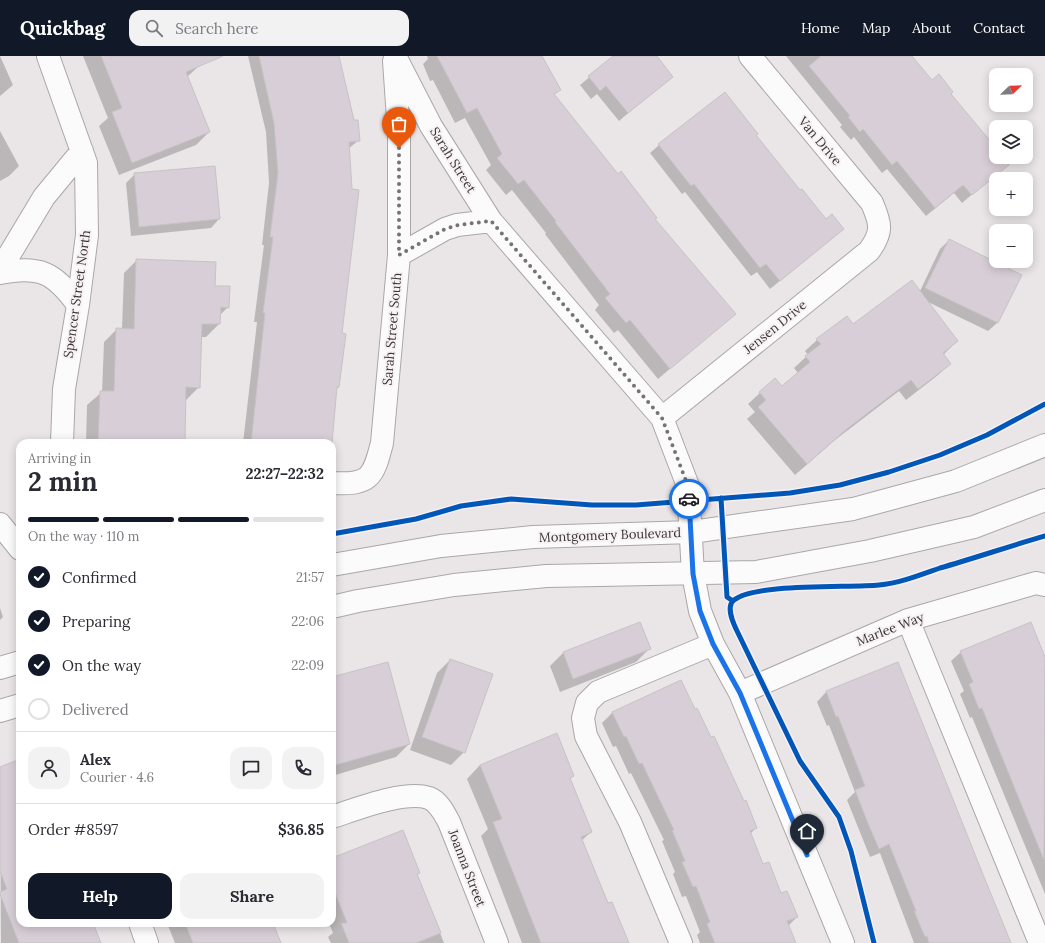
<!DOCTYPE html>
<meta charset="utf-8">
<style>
:root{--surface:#fff;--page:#f2f2f3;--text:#2b2b33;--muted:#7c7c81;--line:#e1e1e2;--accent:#111827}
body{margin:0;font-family:Lora,serif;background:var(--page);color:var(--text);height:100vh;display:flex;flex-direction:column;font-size:15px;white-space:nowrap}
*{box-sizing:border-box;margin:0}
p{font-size:13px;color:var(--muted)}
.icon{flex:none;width:22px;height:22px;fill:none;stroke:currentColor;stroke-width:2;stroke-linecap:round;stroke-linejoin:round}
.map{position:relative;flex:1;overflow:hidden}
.drawer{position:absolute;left:16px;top:383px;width:320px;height:488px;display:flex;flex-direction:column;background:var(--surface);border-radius:12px;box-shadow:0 2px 10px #0003}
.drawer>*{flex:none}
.needle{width:26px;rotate:67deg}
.fabs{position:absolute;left:989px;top:12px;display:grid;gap:8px}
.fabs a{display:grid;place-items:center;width:44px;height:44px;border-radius:8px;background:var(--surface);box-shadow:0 2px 10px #0003;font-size:20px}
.pin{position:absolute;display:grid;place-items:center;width:34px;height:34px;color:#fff;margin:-41px -17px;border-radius:50% 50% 50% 0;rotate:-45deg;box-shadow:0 0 4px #0007}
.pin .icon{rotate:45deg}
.courier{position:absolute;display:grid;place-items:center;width:40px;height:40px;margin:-20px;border:3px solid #1a73e8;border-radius:50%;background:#fff;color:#222;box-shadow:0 1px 5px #0007}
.overview em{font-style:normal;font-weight:700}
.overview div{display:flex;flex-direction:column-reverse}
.overview{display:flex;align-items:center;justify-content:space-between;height:68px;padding:0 12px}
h1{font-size:26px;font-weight:700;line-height:30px}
.bar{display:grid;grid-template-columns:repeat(4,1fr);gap:6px 4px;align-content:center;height:48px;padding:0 12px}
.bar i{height:5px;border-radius:3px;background:var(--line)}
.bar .selected{background:var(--accent)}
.bar p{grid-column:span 4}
.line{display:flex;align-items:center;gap:10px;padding:0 12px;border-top:1px solid var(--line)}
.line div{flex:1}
.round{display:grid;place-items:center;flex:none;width:42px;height:42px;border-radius:12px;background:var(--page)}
ol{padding:0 12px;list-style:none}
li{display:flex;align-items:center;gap:12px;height:44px}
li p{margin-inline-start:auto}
li .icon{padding:4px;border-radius:50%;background:var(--accent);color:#fff;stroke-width:4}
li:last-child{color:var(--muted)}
li i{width:22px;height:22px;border:2px solid var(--line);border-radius:50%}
.cta{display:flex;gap:8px;margin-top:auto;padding:8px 12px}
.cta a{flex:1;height:46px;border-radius:12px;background:var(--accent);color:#fff;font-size:16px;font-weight:700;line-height:46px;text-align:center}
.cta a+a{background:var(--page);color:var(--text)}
header{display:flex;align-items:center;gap:24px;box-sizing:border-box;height:56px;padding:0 20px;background:var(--accent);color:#fff}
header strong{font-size:19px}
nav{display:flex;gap:22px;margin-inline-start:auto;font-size:14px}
.search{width:280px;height:36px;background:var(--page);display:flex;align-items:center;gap:10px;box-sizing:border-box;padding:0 14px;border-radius:12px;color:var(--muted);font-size:15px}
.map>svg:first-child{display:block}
</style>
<header>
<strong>Quickbag</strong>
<div class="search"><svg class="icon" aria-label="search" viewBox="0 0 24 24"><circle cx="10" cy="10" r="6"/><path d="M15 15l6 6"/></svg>Search here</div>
<nav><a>Home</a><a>Map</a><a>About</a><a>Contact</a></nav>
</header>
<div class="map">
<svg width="1045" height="887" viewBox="0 0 1045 887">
<rect width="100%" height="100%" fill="#eae5e7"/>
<path fill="#0003" d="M0 0 13 29 0 40Z
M83 0H195L199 10 187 21 209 76 196 89 119 119 99 70 108 62Z
M248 0H338L359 84 348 93 339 331 336 333 331 387H243L257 266H254L264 189H262L269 127 266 76Z
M427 0H541L559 34 554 39 654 163 734 258 658 323 618 274 614 277 595 254 599 249 545 178 546 177 512 134 506 139 486 114 491 109 465 62 455 67 433 24 430 25 423 8 428 3Z
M615 0H656L672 20 619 65 597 38 591 43 580 29Z
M786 0H910L932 26 950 38 996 94V101H1002L1008 108 962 147 954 137 926 160 887 113 882 117 854 81 851 84 840 71 842 69Z
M0 75 19 110 9 120 0 125Z
M755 79 800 136 826 164 843 173 770 233 757 216 751 220 685 136 682 138 650 97 659 89Z
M214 111 219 163 211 172 131 180 126 127 135 118Z
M949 184 1021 219 997 267 988 275 928 246 957 285 943 299 950 308 938 319 906 344 899 335 835 384 795 419 747 363 755 356 748 348 775 323 781 331 798 317 794 312 808 299 805 295 817 284 853 270 920 235 940 193Z
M137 204 214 231 228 251 219 260V268L206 281H201L199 331 185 345 184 387H86L87 349 102 336 104 286 117 273H122L124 217Z
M0 552 3 561 0 564Z
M639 567 649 593 636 606 560 636 550 610 563 597Z
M961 596 1045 599V838L972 661 970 662 960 638 964 635 951 605Z
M450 604 464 696 451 709 410 694 437 617Z
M897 607 1010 887H914L880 797 870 801 847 744 855 736 829 669 827 670 817 646 826 636Z
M332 628 409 688 396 701 332 720Z
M694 654 756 772 750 778 763 809 797 861 788 870 795 887H700L697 879 700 876 686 840 682 841 673 818 675 816 662 785 664 784 631 717 629 718 616 690 613 691 602 667 612 657Z
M20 704V867H92L100 887H1L0 712Z
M480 709 573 720 570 723 591 776 581 785 608 849 627 887H522L481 780 488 773 467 723Z
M332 803 419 817 417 819 444 887H331L328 881 333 877 329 867H332Z
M167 867H272L280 887H175Z"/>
<path fill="#d8ced7" stroke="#c6c3c5" d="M101 0H223L186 16 210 76 132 107 112 56 122 52Z
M259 0H339L354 64H358L360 85 349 86 352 133 359 134 342 277 346 278 339 331H337L332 387H251L265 257H263L273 181H270L278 117 274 67Z
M437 0H542L561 34 554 38 618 118 621 115 657 162 655 163 736 258 670 313 630 264 626 267 605 242 610 238 555 166 556 165 524 124 518 128 497 102 502 98 477 52 467 57Z
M613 0H657L673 21 628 57 606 30 600 35 588 20Z
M821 0H912L932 24 939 18 953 36 951 38 996 92V101H1003L1009 109 972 139 963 129 935 152 897 105 892 109 863 73 860 76 848 61 850 60 809 10Z
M725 36 758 78 756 79 800 134 802 133 826 163 832 158 844 173 780 225 766 208 760 212 694 128 691 130 658 88Z
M215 110 220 163 139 171 134 117Z
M949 183 1022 219 998 267 925 232Z
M136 203 216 206 215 230H230L229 252 221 251 220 268H202L200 332 186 331 185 387H98L100 335H114L116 272 134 273Z
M912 224 958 285 943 297 951 308 918 333 911 324 848 372 807 408 758 351 766 344 759 336 775 322 782 330 810 306 805 300 821 288 816 283 847 260 853 268Z
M640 566 651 593 573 623 563 596Z
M1031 566 1045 601 1044 804 982 652 979 653 969 628 973 626 960 595Z
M450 603 493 618 465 697 422 681Z
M388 606 410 688 332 710V621Z
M898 606 984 821 1011 887H929L927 880 925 881 914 855H916L889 788 879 793 867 765 855 734 865 730 838 660 836 661 826 635Z
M681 624 695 653 697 652 711 681 714 680 744 745 746 744 757 772 750 775 763 808 769 806 781 837 787 835 798 861 787 865 796 887H715L707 868 710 866 696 830 693 831 682 806 685 805 672 774H674L642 707 639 708 626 680 624 681 612 656Z
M557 677 574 720 570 722 592 776 581 781 608 847 612 846 629 887H541L493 766 502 763 480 709Z
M20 703V867H93L101 887H19L0 838V836L7 833 0 815V711Z
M403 774 420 817 417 818 441 877 416 887H349L341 867H347L332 829V802Z
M185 867H273L281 887H193Z"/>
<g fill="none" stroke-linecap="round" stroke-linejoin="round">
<g stroke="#aba7a9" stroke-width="24">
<path id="minor" d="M48 0 86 107 87 179 78 249 64 333 62 387
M395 0 431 70 491 165 662 362 688 430 693 518 700 555 713 588 740 637 843 887
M399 199 445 173 457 169 491 165
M0 214 44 141 82 95
M0 217C40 209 55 217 78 249
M662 362 869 195C883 176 881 168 872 147L750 0
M332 427C370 429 373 422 382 387L399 199V77L394 5
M0 468 20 493
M332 509 441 490 533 481 692 476 853 453 956 425 1045 389
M332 551 358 545 454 529 546 520 756 516 870 495 974 471 1045 444
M908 564 1040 887
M0 612 20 606
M740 637 908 564 1036 527 1045 529
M0 655 20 649
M332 761C357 753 404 734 429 742 439 746 444 757 449 766L497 887
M140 867 147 887
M681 887 630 766 586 680 583 662 587 647 598 636 713 588"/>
</g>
<use href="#minor" stroke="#fcfbfb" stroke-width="22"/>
<g stroke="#f8f1f4" stroke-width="8">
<path id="cycleway" d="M721 442 727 541 733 545
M332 478 416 463 461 450 511 443 592 449H636L790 437 840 429 889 416 940 399 987 379 1045 348
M874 887 851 795 839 761 800 705 738 577C734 569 725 551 734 544 755 527 849 532 879 529 900 527 920 519 940 512 975 502 1010 490 1045 480"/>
</g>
<use href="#cycleway" stroke="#0057b8" stroke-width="5"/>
</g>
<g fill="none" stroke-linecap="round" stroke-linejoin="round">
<path stroke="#767375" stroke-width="4" stroke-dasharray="0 7.2" d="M399 92V199L445 173 458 169 491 165 662 362 688 430 689 443"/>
<path stroke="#1a73e8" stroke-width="5" d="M689 443 693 518 700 555 713 588 740 637 807 799"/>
</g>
<g text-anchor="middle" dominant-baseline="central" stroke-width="4" stroke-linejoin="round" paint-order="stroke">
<g font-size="13" fill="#383637" stroke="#f8f1f4">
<text transform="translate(820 85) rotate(50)">Van Drive</text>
<text transform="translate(453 104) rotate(58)">Sarah Street</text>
<text transform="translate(77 238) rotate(-82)">Spencer Street North</text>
<text transform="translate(775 271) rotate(-39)">Jensen Drive</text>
<text transform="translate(392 273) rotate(-85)">Sarah Street South</text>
<text transform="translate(610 479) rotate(-2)">Montgomery Boulevard</text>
<text transform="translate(890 573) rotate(-21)">Marlee Way</text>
<text transform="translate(467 812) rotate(69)">Joanna Street</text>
</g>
</g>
</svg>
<div class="fabs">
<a><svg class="needle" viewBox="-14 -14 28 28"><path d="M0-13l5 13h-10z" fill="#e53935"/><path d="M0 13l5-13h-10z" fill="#7c7c81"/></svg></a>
<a><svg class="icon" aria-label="layers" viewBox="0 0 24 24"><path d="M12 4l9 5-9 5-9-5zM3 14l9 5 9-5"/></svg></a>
<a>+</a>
<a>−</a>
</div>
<div class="pin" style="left:399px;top:92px;background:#ea580c"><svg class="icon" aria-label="bag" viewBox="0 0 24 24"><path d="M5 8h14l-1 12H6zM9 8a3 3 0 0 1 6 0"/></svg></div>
<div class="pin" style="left:807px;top:799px;background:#1f2937"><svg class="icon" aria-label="home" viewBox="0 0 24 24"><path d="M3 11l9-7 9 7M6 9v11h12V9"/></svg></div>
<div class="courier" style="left:689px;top:443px"><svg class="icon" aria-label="car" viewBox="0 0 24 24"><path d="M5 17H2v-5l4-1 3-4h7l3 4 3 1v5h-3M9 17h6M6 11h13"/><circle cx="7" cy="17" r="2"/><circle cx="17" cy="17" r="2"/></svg></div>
<section class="drawer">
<div class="overview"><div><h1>2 min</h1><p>Arriving in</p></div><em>22:27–22:32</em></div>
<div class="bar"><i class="selected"></i><i class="selected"></i><i class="selected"></i><i></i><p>On the way · 110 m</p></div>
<ol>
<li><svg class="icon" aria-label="check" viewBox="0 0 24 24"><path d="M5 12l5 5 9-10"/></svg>Confirmed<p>21:57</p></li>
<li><svg class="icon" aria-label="check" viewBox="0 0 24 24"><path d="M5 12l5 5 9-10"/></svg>Preparing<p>22:06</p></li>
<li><svg class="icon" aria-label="check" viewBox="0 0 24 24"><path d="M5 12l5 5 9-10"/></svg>On the way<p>22:09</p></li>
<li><i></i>Delivered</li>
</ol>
<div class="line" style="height:72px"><a class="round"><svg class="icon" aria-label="person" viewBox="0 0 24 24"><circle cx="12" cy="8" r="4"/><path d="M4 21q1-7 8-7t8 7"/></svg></a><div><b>Alex</b><p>Courier · 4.6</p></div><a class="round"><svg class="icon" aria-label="chat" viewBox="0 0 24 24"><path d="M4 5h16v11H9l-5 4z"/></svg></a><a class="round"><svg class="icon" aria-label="phone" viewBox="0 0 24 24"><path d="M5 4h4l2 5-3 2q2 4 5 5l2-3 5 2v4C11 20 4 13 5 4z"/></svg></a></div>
<div class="line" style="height:52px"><div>Order #8597</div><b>$36.85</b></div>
<div class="cta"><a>Help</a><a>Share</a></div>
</section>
</div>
